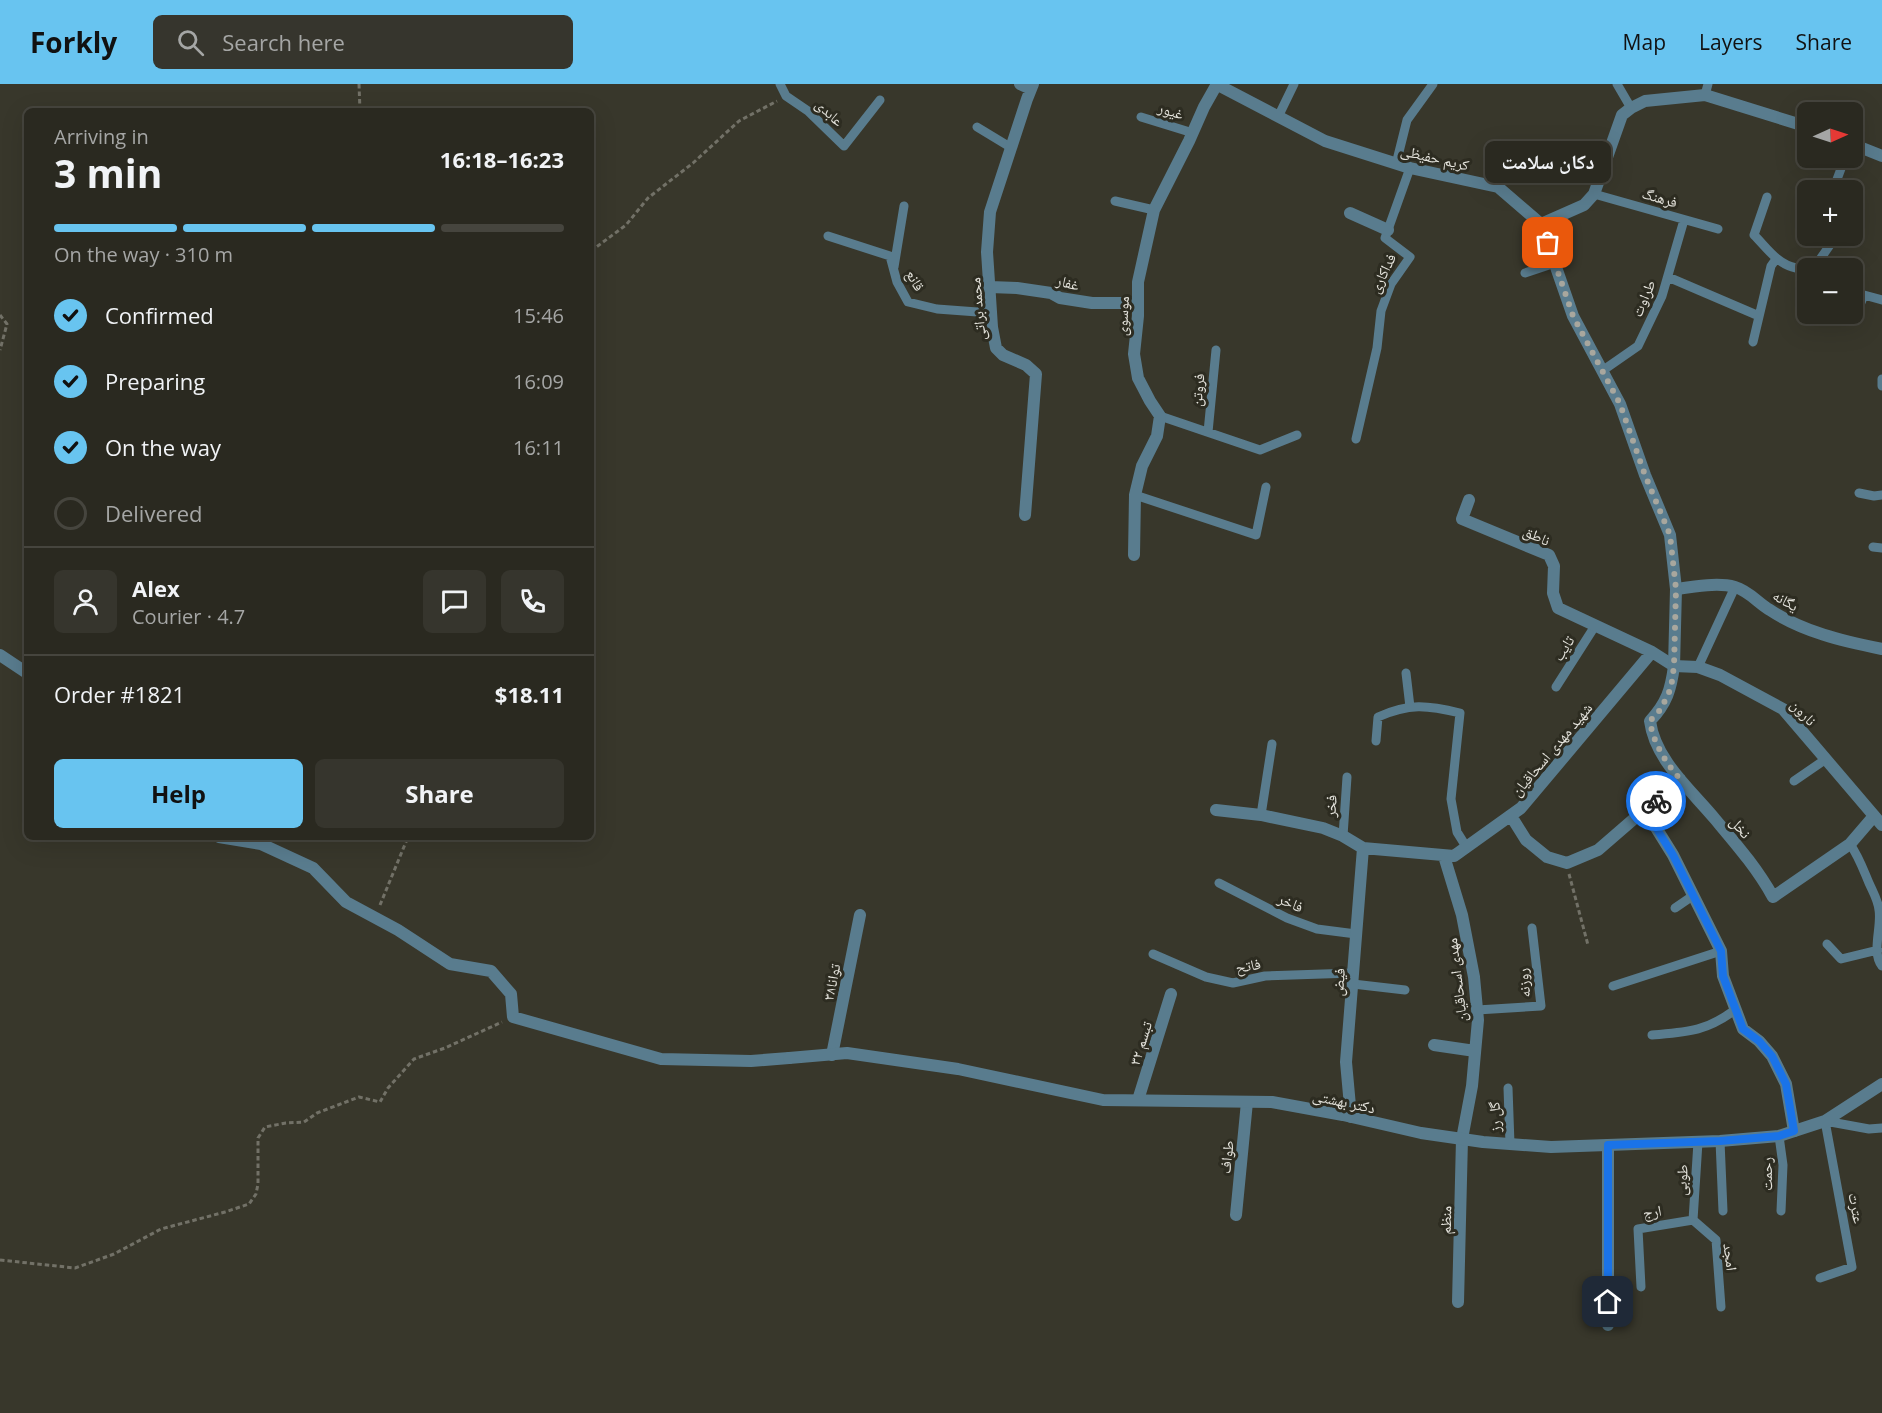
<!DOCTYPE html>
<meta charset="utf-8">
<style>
:root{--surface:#2a2920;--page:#36352d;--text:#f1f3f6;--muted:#a5a6a5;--line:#46453e;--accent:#68c4f0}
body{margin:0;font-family:"Open Sans","Noto Naskh Arabic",sans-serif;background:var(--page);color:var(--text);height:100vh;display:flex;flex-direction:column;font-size:22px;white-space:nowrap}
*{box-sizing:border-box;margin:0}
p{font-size:20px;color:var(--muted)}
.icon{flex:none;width:33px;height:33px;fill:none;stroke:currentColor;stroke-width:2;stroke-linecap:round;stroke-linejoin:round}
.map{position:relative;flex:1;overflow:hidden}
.sheet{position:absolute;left:24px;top:24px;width:570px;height:732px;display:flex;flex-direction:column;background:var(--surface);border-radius:9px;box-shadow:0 6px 24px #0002,0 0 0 2px var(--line)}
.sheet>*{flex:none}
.needle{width:39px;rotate:87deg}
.buttons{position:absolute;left:1797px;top:18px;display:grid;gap:12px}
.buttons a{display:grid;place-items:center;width:66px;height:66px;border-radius:9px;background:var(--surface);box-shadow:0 6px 24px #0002,0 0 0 2px var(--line);font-size:30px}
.pin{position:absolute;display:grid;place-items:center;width:51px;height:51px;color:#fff;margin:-26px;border-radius:12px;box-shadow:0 3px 9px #0006}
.courier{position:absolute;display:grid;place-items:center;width:60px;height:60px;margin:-30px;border:4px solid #1a73e8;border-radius:50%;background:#fff;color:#222;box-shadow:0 2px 8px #0007}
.bubble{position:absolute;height:42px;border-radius:9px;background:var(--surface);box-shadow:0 6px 24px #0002,0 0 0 2px var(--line);font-size:20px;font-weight:700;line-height:42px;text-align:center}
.headline em{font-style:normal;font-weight:700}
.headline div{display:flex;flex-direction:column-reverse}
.headline{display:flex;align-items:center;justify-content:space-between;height:102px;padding:0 30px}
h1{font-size:39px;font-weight:700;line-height:45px}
.bar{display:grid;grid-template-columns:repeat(4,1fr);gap:9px 6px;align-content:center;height:72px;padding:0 30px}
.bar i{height:8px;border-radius:4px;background:var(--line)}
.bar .on{background:var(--accent)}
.bar p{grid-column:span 4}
.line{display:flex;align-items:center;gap:15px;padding:0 30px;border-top:2px solid var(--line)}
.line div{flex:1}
.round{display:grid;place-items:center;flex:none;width:63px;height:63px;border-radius:9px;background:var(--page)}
ol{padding:0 30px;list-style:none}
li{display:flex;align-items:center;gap:18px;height:66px}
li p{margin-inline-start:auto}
li .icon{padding:6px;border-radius:50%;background:var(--accent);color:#111;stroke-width:4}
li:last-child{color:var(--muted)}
li i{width:33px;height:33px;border:3px solid var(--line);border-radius:50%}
.button{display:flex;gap:12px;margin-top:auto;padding:12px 30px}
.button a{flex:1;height:69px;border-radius:9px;background:var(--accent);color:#111;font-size:24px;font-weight:700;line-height:69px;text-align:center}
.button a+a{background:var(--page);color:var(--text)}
header{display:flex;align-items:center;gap:36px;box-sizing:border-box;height:84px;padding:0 30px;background:var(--accent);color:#111}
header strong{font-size:28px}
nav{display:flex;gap:33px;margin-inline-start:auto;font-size:21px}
.search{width:420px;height:54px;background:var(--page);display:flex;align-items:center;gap:15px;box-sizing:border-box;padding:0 21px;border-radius:9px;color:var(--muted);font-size:22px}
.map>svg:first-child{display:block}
</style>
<header>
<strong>Forkly</strong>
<div class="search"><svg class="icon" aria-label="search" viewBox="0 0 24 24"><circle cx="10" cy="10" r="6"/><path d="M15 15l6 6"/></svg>Search here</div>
<nav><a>Map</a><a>Layers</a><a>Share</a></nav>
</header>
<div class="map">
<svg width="1882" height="1329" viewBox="0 0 1882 1329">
<rect width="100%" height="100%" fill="#38372b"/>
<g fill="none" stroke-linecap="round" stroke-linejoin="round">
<path stroke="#727167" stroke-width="3" stroke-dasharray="4.5 3" stroke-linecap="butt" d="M359 0 360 27
M591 167 626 141 648 114 693 79 739 37 777 17
M0 231 7 240 0 266
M1569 790 1588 861
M380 821 408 753
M0 1176 75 1184 114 1170 161 1145 225 1128 249 1120 256 1110 258 1100V1054L265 1043 286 1039 304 1038 317 1029 359 1013 380 1018 388 1004 414 975 445 964 502 938"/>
<path stroke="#597c8e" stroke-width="9" d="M780 0 786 12 808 27 844 62 880 16
M1617 0 1631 24
M1705 11 1708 0
M1141 33 1193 49
M1278 33 1294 0
M977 43 1010 63
M1396 80 1407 36 1433 0
M1498 103 1517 65
M1833 106 1845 74
M1594 110 1718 145
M1767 113 1754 151C1767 164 1777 180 1796 184 1802 185 1810 182 1816 181L1830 161 1831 152
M1115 117 1154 126
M828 152 890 172 897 198 908 218 937 225 991 229
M894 183 904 122
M1525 189 1555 179
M1668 193 1759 232
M1855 233 1864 211 1882 216
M1753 258 1771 182 1776 175
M1602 287 1638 262 1662 212 1684 136
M1882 295V302
M1160 332 1260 366 1297 351
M1208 348 1216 266
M1356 355 1377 264 1381 227 1391 200 1410 173 1385 154 1410 84
M1859 409 1874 412 1882 411
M1135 411 1256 451 1266 403
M1873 463 1882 464
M1698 583 1735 503
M1406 589 1410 623
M1556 603 1595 542
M1376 657 1378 633C1409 619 1427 621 1460 629L1451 715 1457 748 1467 764
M1794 697 1826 675
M1261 731 1272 660
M1343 752 1347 693
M1850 760C1859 773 1863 785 1869 799 1873 808 1878 816 1879 826 1882 842 1871 869 1882 882
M1219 799 1287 834 1317 845 1356 850
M1675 824 1694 811
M1827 860 1841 875 1878 866
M1153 870 1206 893 1233 899 1265 892 1353 889
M1353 900 1405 906
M1613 902 1721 867
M1477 926 1541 922 1532 844
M1652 951C1687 948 1705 948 1735 926
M1508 1004 1510 1060
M1779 1052 1783 1081 1781 1127
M1720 1057 1723 1127
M1693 1136 1716 1156 1721 1223
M1693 1136 1698 1058
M1820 1194 1852 1183 1825 1037 1869 1045 1882 1044
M1641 1203 1638 1145 1693 1136"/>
<path stroke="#597c8e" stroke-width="12" d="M1020 0 1031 5
M1852 60 1882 72
M1350 129 1388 146
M1541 140 1584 121 1594 110 1622 31 1631 24 1645 17 1705 11 1808 43
M990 203 1017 204 1051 209 1060 214 1092 219H1138
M1469 416 1462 435 1549 471 1554 482 1553 509 1558 524 1652 568 1674 582C1671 605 1667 619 1650 637 1655 676 1691 706 1715 735 1736 760 1757 784 1773 813L1850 760 1874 732
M1025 431 1036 290 1026 281 1003 271 996 264 992 243 987 168 990 128 1027 15 1033 0
M1134 471 1135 411 1142 382 1157 352 1160 332 1150 317 1138 294 1134 270 1138 232V198L1154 126 1189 57 1204 23 1217 0
M1676 505C1694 503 1717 498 1735 503 1749 507 1758 519 1770 526 1803 548 1843 557 1882 565
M0 571 27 589
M1216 726 1261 731 1323 744 1343 752 1363 764 1454 772 1521 724 1652 568
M1645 726 1673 771 1721 867 1723 892 1743 945 1759 957 1772 972 1786 1000 1794 1047
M1511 732 1526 756 1547 773 1567 779 1598 766 1680 695
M219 753 261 760 313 784 346 818 398 846 450 880 491 887 511 910 513 933 661 975 751 977 789 974
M1444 772 1462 831 1474 893 1478 936 1472 1002 1462 1055 1458 1218
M1434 961 1475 967
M832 971 860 831
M1138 1016 1171 910
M1351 1033 1346 978 1363 764
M1236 1131 1247 1018
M1608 1241V1061"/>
<path stroke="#597c8e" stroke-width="12" d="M1216 0 1325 57 1410 84 1498 103 1541 140 1573 232 1620 320 1645 391 1670 451 1676 505 1674 582 1698 583 1720 591 1783 625 1882 741
M789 974 847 969 958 985 1103 1016 1272 1018 1343 1031 1421 1049 1483 1058 1551 1063 1720 1057 1779 1052 1825 1037 1882 1000"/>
</g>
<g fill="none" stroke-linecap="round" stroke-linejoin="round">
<path stroke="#a8a79e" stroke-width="6" stroke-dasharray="0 10.8" d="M1548 159 1573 232 1620 320 1645 391 1670 451 1676 505 1674 582 1671 604 1661 625 1650 637C1653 659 1666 679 1680 695L1656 717"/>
<path stroke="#1a73e8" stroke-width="8" d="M1608 1218V1061L1720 1057 1779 1052 1794 1047 1786 1000 1772 972 1759 957 1743 945 1723 892 1721 867 1673 771 1645 726 1656 717"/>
</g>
<g text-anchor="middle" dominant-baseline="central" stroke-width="6" stroke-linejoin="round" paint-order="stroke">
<g font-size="15" fill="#e4e3dc" stroke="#2d2c21">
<text transform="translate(1171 26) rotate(17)">غیور</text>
<text transform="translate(830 28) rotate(43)">عابدی</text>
<text transform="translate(1435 73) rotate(13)">کریم حفیظی</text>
<text transform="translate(1660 113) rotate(16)">فرهنگ</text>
<text transform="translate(1382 189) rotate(-64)">فداکاری</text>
<text transform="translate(916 196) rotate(61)">قانع</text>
<text transform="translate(1068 198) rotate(15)">غفار</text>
<text transform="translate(1643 214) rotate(-67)">طراوت</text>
<text transform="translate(977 225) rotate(-95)">محمد براتی</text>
<text transform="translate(1122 232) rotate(-87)">موسوی</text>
<text transform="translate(1197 306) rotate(-85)">فروتن</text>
<text transform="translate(1537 451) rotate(25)">ناطق</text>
<text transform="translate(1786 516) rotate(30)">یگانه</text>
<text transform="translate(1563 564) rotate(-58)">تایب</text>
<text transform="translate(1804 628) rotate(47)">نارون</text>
<text transform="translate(1551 665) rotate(-50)">شهید مهدی اسحاقیان</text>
<text transform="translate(1330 722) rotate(-86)">فخر</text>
<text transform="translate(1741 743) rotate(50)">نخل</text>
<text transform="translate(1291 818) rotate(24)">فاخر</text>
<text transform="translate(1248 881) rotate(-10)">فاتح</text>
<text transform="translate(1456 896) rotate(-97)">مهدی اسحاقیان</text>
<text transform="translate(831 898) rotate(-79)">توانا۳۸</text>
<text transform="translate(1338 898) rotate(-86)">فیض</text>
<text transform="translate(1523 899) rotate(-96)">روزنه</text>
<text transform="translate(1140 959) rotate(-73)">تبسم ۳۲</text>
<text transform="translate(1344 1017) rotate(12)">دکتر بهشتی</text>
<text transform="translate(1494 1033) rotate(-92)">گل رز</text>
<text transform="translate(1226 1073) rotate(-84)">طواف</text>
<text transform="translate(1766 1090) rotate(-91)">رحمت</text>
<text transform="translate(1681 1096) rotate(-87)">طوبی</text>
<text transform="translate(1857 1124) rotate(79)">عترت</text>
<text transform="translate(1652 1127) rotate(-10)">ارج</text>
<text transform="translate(1445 1136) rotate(-89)">منظم</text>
<text transform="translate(1731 1173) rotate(83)">امجد</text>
</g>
</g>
</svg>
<div class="buttons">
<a><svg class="needle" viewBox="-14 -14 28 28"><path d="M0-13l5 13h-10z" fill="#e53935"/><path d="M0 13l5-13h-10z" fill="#a5a6a5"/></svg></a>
<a>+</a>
<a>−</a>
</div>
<div class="pin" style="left:1548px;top:159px;background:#ea580c"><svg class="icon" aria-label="bag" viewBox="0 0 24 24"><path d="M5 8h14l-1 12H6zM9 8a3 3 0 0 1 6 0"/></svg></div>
<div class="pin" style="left:1608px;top:1218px;background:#1f2937"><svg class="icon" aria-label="home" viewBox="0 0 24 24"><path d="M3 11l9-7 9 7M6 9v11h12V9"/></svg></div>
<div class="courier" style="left:1656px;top:717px"><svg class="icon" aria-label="bike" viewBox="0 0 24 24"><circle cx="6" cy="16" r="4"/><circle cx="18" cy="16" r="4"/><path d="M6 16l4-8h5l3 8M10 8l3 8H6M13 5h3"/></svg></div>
<div class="bubble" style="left:1485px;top:57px;width:126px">دکان سلامت</div>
<section class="sheet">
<div class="headline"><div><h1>3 min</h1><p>Arriving in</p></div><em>16:18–16:23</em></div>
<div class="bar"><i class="on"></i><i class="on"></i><i class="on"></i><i></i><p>On the way · 310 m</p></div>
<ol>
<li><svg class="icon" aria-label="check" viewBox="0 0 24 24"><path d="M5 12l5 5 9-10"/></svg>Confirmed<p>15:46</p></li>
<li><svg class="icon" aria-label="check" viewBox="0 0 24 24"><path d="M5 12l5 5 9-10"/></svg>Preparing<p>16:09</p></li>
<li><svg class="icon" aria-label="check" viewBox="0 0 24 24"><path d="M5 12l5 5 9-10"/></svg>On the way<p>16:11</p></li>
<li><i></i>Delivered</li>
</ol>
<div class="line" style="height:108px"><a class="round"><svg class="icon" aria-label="person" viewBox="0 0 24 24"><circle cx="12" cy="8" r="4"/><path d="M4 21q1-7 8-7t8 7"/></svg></a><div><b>Alex</b><p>Courier · 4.7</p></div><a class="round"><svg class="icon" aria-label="chat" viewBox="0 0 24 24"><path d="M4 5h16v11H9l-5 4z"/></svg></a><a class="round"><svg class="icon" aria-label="phone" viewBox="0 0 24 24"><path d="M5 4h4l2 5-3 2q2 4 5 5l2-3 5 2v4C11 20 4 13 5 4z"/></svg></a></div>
<div class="line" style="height:78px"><div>Order #1821</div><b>$18.11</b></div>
<div class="button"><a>Help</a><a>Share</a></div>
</section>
</div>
